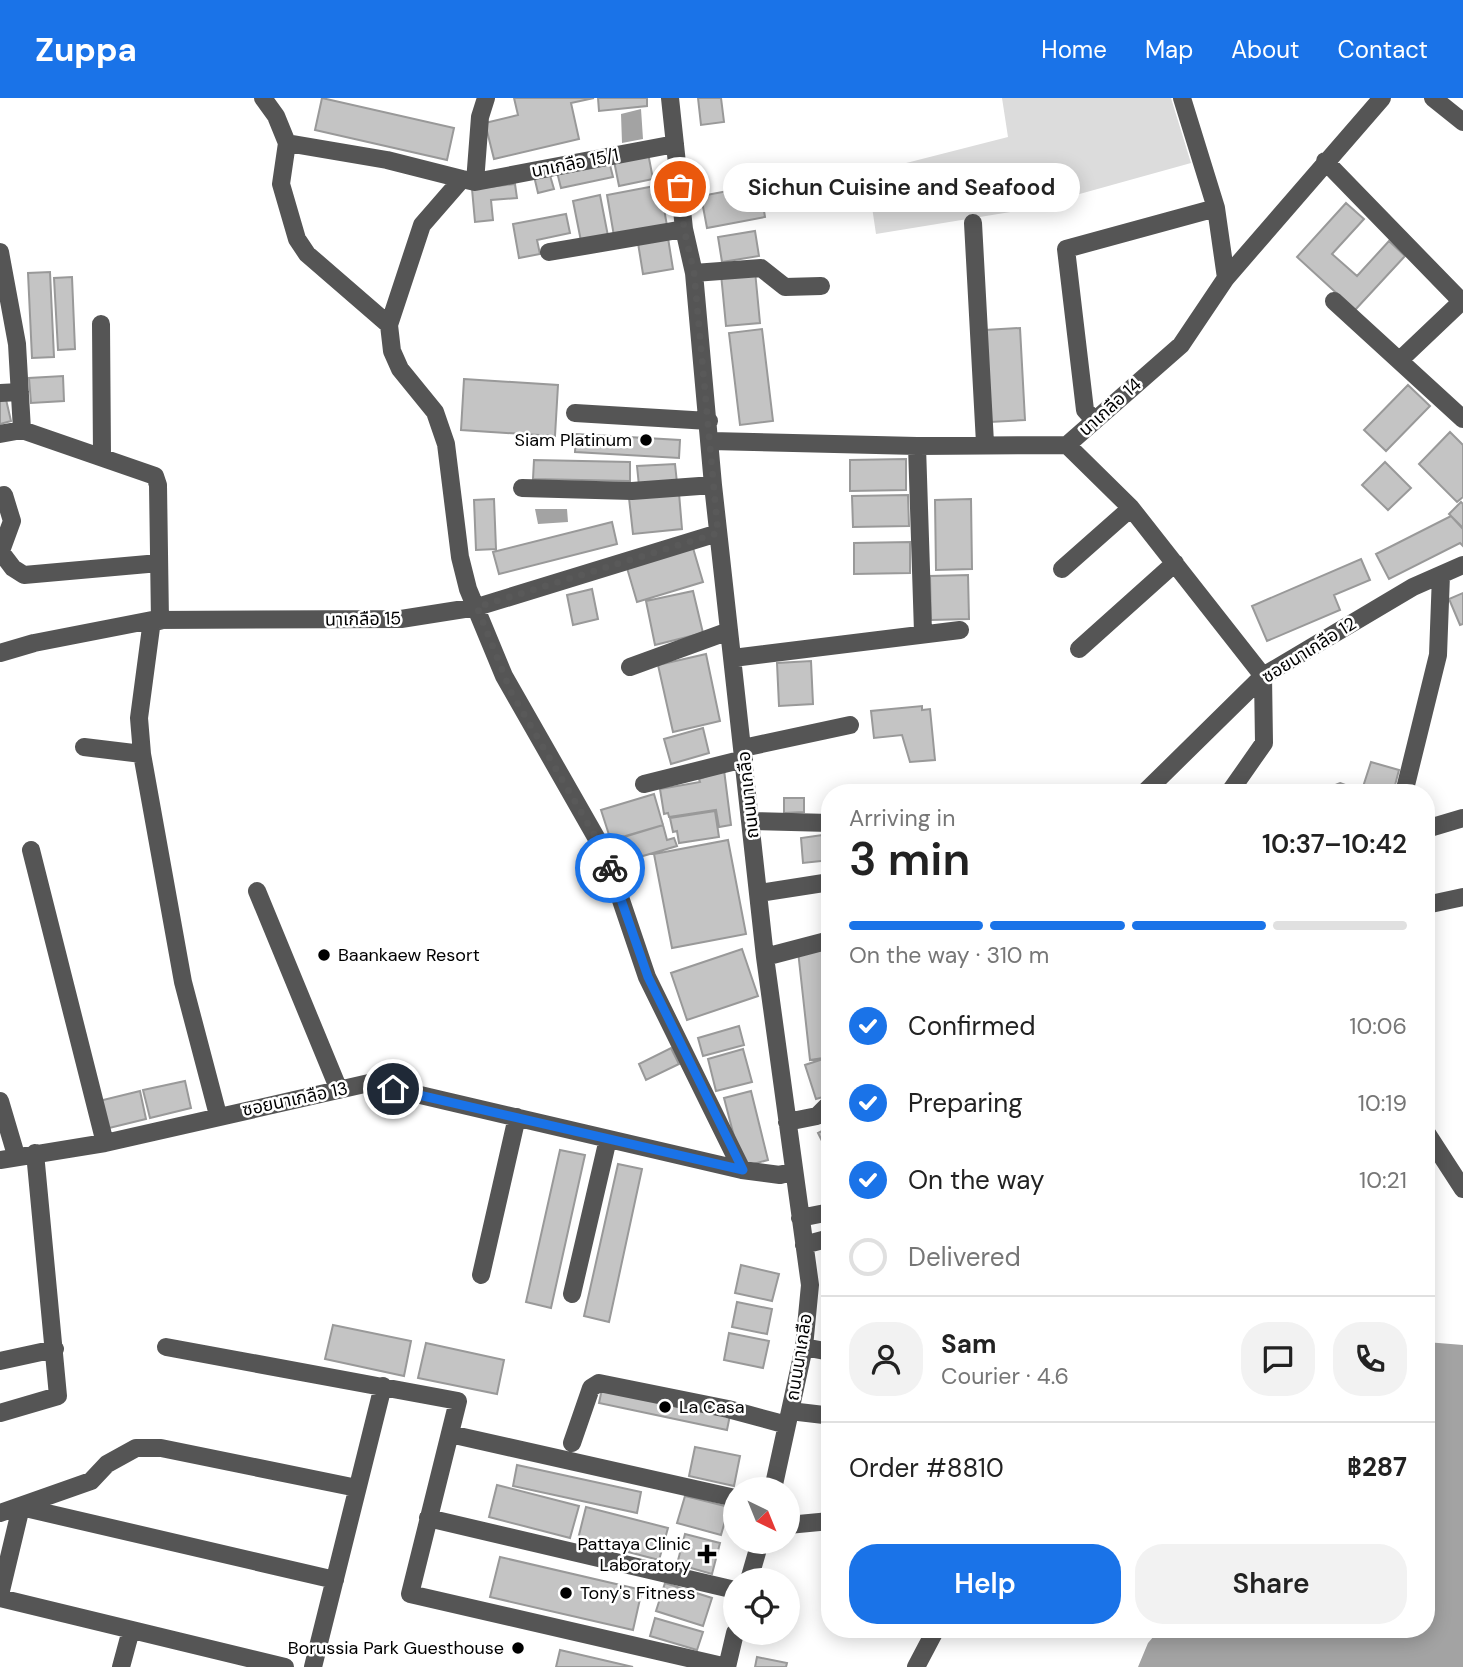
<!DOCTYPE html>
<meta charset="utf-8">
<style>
:root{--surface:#fff;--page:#f2f2f2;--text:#222;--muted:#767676;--line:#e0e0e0;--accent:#1a73e8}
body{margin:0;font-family:"DM Sans","Noto Sans Thai",sans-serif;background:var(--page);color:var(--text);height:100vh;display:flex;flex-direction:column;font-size:26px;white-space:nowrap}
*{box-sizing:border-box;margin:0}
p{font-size:23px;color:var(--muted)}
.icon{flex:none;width:38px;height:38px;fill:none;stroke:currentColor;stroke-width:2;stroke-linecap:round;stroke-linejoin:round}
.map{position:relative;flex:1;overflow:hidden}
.panel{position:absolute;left:821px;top:686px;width:614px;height:854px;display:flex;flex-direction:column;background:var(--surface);border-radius:28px;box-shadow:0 4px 18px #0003}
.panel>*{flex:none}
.needle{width:46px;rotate:137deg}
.fabs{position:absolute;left:723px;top:1379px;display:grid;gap:14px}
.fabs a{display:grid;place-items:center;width:77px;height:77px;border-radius:50%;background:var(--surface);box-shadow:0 4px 18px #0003;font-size:35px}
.pin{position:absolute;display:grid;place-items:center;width:60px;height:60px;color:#fff;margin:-30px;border:4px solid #fff;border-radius:50%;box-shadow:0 2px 7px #0007}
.courier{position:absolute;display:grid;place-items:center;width:70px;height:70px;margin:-35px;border:5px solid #1a73e8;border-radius:50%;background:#fff;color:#222;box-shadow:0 2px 9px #0007}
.bubble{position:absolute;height:49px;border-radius:24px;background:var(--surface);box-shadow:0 4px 18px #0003;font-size:23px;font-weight:600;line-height:49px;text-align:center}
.summary em{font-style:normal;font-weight:600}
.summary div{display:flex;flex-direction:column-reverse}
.summary{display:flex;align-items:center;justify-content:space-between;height:119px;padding:0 28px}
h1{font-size:46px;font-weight:600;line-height:52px}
.bar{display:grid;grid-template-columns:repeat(4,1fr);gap:10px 7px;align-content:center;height:84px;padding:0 28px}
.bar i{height:9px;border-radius:5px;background:var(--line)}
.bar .on{background:var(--accent)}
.bar p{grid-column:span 4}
.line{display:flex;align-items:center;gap:18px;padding:0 28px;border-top:2px solid var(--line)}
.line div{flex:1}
.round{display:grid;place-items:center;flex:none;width:74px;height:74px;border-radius:28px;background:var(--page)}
ol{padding:0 28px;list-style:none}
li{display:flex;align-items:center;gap:21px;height:77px}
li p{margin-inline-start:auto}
li .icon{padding:7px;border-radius:50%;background:var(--accent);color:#fff;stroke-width:4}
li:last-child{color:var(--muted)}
li i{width:38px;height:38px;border:4px solid var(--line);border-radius:50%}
.button{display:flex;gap:14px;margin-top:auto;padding:14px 28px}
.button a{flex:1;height:80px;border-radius:28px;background:var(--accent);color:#fff;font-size:28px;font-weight:600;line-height:80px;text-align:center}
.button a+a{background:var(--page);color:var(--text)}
header{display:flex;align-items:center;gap:42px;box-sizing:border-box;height:98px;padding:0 35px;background:var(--accent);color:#fff}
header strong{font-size:33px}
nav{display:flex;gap:38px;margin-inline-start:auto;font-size:24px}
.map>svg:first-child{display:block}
</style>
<header>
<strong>Zuppa</strong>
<nav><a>Home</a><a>Map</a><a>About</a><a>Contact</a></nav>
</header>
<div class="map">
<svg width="1463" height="1569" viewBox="0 0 1463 1569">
<rect width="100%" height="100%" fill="#fff"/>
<path fill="#dcdcdc" d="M1002 0H1171L1191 65 1022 112 876 136 867 75 1008 39Z"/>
<path fill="#a3a3a3" d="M641 11 643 41 622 45 621 16Z
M535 411H567L568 424 538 426Z
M1426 1244 1463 1247V1569H1138L1148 1545 1160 1531H1426Z"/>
<path fill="#c4c4c4" stroke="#999" stroke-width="2" d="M322 0 454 30 447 62 315 32Z
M514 0H594L571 5 579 41 494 61 485 25 518 17Z
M598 0H647V8L599 13Z
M698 0H721L724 24 701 27Z
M648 55 653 81 619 88 614 63Z
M609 63 613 79 561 90 557 74Z
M549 74 554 91 538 95 534 78Z
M515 86 517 100 491 102 493 122 475 124 472 91Z
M660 87 667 128 614 138 607 97Z
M760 87 765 119 707 130 701 98Z
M600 97 608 138 581 143 573 103Z
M1346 105 1364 121 1332 156 1357 178 1389 143 1405 158 1355 212 1297 159Z
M566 116 570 135 537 142 540 156 519 160 513 126Z
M755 133 759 158 722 164 718 139Z
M668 140 673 171 643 176 638 145Z
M755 173 760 225 726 228 721 176Z
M50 174 54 259 32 260 28 175Z
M72 179 75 251 58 252 54 180Z
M1020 230 1025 322 990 324 985 232Z
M762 231 773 323 740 327 729 235Z
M63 278 64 303 31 305 29 280Z
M464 281 558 287 555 338 461 332Z
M1408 287 1430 308 1386 353 1364 332Z
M5 297 11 323 0 326V299Z
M1450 334 1463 347V399L1457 404 1419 366Z
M576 336 680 342 679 360 575 354Z
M906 361V392L850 393V362Z
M534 362 630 364V383L533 381Z
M1385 364 1411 390 1388 412 1362 387Z
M675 366 677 385 639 388 637 368Z
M679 395 682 431 633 436 629 400Z
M908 397 909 428 853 429 852 398Z
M494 401 496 451 476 452 474 402Z
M971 401 972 471 936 472 935 402Z
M1461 404 1463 406V430L1449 416Z
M1451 418 1463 431V448L1460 445 1389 481 1376 456Z
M612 424 617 446 499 476 493 454Z
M910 444V475L854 476V445Z
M693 450 703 484 637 504 627 470Z
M1361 461 1370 482 1334 497 1340 512 1267 543 1252 508Z
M968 477 969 521 931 522 930 478Z
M592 491 598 521 573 527 567 497Z
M693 493 703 535 655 547 646 503Z
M1463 495V526L1460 527 1449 501Z
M706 556 720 623 673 634 658 567Z
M811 563 813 606 779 608 777 565Z
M922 608V612L930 611 935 662 910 664 902 637 874 640 871 613Z
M703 630 709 655 671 666 664 641Z
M1371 664 1399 672 1393 695H1361Z
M724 672 731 727 719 729 716 712 669 719 668 715 664 716 660 691 700 684 699 681Z
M1340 685 1351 689 1349 695H1316Z
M654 696 663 727 611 743 601 712Z
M784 700H804V714L784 715Z
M715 713 719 739 679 745 677 733 673 734 670 720Z
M663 727 667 742 674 740 677 748 619 765 612 742Z
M830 736V762L803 765 801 740Z
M728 742 746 836 672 850 654 756Z
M830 850V959L810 962 798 853Z
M742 851 758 898 687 922 671 875Z
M739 928 744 947 703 958 698 940Z
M671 950 679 966 646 982 639 966Z
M743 951 752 984 716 993 708 961Z
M826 960 830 972V997L816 1001 805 967Z
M185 983 191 1010 150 1020 143 992Z
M140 993 146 1021 105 1031 99 1003Z
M751 993 768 1062 742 1069 724 1000Z
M830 1029V1054L828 1055 818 1035Z
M560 1052 585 1057 551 1210 526 1204Z
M618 1066 642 1071 609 1224 584 1218Z
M741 1167 779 1176 772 1203 735 1195Z
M737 1204 772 1211 767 1236 732 1229Z
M333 1227 411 1243 404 1278 325 1261Z
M729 1235 769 1243 763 1270 724 1262Z
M426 1245 504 1262 497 1296 418 1280Z
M603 1286 731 1312 727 1332 599 1305Z
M695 1349 740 1358 734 1388 689 1378Z
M517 1367 641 1394 637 1415 513 1388Z
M497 1387 579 1408 570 1440 489 1419Z
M685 1398 729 1409 721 1437 677 1425Z
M586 1409 668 1430 659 1462 578 1441Z
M685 1436 720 1445 712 1476 677 1466Z
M500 1459 642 1492 633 1532 490 1499Z
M665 1485 712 1500 703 1528 656 1513Z
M655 1520 703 1534 697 1552 650 1538Z
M560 1552 633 1569H556Z
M757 1559 787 1565 786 1569H755Z"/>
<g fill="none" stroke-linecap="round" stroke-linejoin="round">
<path stroke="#555" stroke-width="18" d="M263 0 276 18 287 45 281 86 297 141 307 156 389 227
M670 0 684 131 694 175 713 387 765 859 810 1187 804 1249 773 1391
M1182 0 1216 110 1226 180
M1433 0 1463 24
M287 45 387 62 462 81
M675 46 475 84 462 81 422 127 389 227 392 253 400 271 435 314 446 346 460 459 468 491 504 578 605 755 647 879 742 1072
M1325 63 1463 205
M475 84 480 19 486 0
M973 125 985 345
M0 154 17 246 22 332
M549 154 684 131
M694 175 761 170 785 189 821 188
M1334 203 1463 321
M101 226 102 358
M1401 261 1462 203
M0 295 20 294
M575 315 709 323
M1094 322 1085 312 1066 151 1216 110
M0 336 22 332 155 378 158 387 160 523
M711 343 917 348 1067 347 1181 247 1226 180 1382 0
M1067 347 1131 410 1263 578 1264 645 1229 695
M917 348 923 534
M522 390 632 393 713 387
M0 398 4 397 12 423 1 453
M0 453 13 470 24 477 159 465
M1062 471 1131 410
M152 522 139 620 142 656 183 884 218 1017
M1079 551 1175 465
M0 555 34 545 152 522 401 521 477 509 718 435
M733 560 960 532
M630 569 729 533
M84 649 142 656
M743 650 850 627
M644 686 744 661
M1144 695 1263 578 1413 489 1463 467
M1404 695 1438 557 1441 477
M750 723 830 725
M1426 731 1463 720
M31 752 105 1045
M257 793 339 992
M759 795 830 784
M1426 807 1463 799
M765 859 830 842
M0 1003 16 1057
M787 1024 817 1018 830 1005
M1426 1034 1463 1091
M0 1062 105 1045 369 985 742 1072 780 1077 794 1073
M800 1120 830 1114
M804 1147 830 1140
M481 1177 517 1019
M572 1196 608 1041
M166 1249 458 1303 410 1496 727 1569
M804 1249 830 1254
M0 1263 55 1251
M790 1313 824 1317 830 1314
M0 1315 58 1298 35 1055
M450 1336 735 1400
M572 1345 591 1290 599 1285 728 1311 787 1327
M0 1415 91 1383 107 1366 136 1350H161L357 1390
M428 1420 735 1492
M788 1427 830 1423
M749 1482 760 1444
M0 1497 21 1409 335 1482
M0 1500 285 1569
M121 1569 131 1532
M313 1569 383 1288
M727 1569 735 1535
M916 1569 936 1531"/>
</g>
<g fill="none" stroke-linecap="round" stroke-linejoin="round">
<path stroke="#595959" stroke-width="7" stroke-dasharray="0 12.6" d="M610 770 605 755 511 594 477 509 718 435 694 174 684 131 680 89"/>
<path stroke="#1a73e8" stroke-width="9" d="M393 991 743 1072 648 879 610 770"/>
</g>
<g fill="#000" stroke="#fff" stroke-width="2.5">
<circle cx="646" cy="342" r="7"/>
<circle cx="324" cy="857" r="7"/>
<circle cx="665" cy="1309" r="7"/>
<path d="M703.5 1445.5h7v7h7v7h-7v7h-7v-7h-7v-7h7z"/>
<circle cx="566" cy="1495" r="7"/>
<circle cx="518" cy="1550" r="7"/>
</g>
<g text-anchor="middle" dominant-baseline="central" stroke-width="5" stroke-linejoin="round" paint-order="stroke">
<g font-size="18" fill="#000" stroke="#fff">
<text transform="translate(575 65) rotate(-11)">นาเกลือ 15/1</text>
<text transform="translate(1110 309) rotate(-42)">นาเกลือ 14</text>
<text transform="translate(363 521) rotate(-1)">นาเกลือ 15</text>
<text transform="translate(1309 552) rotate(-32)">ซอยนาเกลือ 12</text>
<text transform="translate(748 697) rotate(-96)">ถนนนาเกลือ</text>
<text transform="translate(295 1001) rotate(-12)">ซอยนาเกลือ 13</text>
<text transform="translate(799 1259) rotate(-81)">ถนนนาเกลือ</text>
</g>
<g font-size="18" fill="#000" stroke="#fff" text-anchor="end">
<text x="632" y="342">Siam Platinum</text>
<text x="338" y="857" text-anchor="start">Baankaew Resort</text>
<text x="679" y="1309" text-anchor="start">La Casa</text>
<text x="691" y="1446">Pattaya Clinic<tspan x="691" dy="21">Laboratory</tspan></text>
<text x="580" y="1495" text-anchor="start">Tony's Fitness</text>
<text x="504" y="1550">Borussia Park Guesthouse</text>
</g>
</g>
</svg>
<div class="fabs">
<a><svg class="needle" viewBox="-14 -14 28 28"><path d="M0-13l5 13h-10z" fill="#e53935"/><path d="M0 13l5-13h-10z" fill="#767676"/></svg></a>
<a><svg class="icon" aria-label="locate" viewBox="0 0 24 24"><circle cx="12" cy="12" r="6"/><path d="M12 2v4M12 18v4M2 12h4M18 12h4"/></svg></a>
</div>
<div class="pin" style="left:680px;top:89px;background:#ea580c"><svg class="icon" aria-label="bag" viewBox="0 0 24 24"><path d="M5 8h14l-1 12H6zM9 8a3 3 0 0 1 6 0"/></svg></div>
<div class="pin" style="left:393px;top:991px;background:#1f2937"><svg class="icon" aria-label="home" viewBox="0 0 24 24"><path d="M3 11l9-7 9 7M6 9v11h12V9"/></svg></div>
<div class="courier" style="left:610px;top:770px"><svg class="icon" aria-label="bike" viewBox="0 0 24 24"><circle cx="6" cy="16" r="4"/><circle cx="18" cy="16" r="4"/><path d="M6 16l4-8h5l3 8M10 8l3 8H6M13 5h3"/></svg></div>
<div class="bubble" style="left:723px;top:65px;width:357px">Sichun Cuisine and Seafood</div>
<section class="panel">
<div class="summary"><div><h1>3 min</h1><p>Arriving in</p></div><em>10:37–10:42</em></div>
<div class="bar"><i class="on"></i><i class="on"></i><i class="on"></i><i></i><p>On the way · 310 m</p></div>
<ol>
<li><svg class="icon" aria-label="check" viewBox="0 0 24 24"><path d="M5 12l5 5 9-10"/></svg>Confirmed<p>10:06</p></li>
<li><svg class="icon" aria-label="check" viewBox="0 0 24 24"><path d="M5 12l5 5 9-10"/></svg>Preparing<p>10:19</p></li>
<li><svg class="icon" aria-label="check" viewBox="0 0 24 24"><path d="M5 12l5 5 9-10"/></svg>On the way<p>10:21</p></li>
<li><i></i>Delivered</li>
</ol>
<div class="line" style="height:126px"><a class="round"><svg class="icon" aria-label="person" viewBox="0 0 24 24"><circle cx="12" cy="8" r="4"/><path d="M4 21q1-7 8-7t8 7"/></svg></a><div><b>Sam</b><p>Courier · 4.6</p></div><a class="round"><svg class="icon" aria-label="chat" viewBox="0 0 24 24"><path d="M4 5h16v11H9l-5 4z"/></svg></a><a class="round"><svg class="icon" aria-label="phone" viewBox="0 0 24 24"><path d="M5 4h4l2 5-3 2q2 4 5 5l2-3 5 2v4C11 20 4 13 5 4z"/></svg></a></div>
<div class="line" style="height:91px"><div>Order #8810</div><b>฿287</b></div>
<div class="button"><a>Help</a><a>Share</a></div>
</section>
</div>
